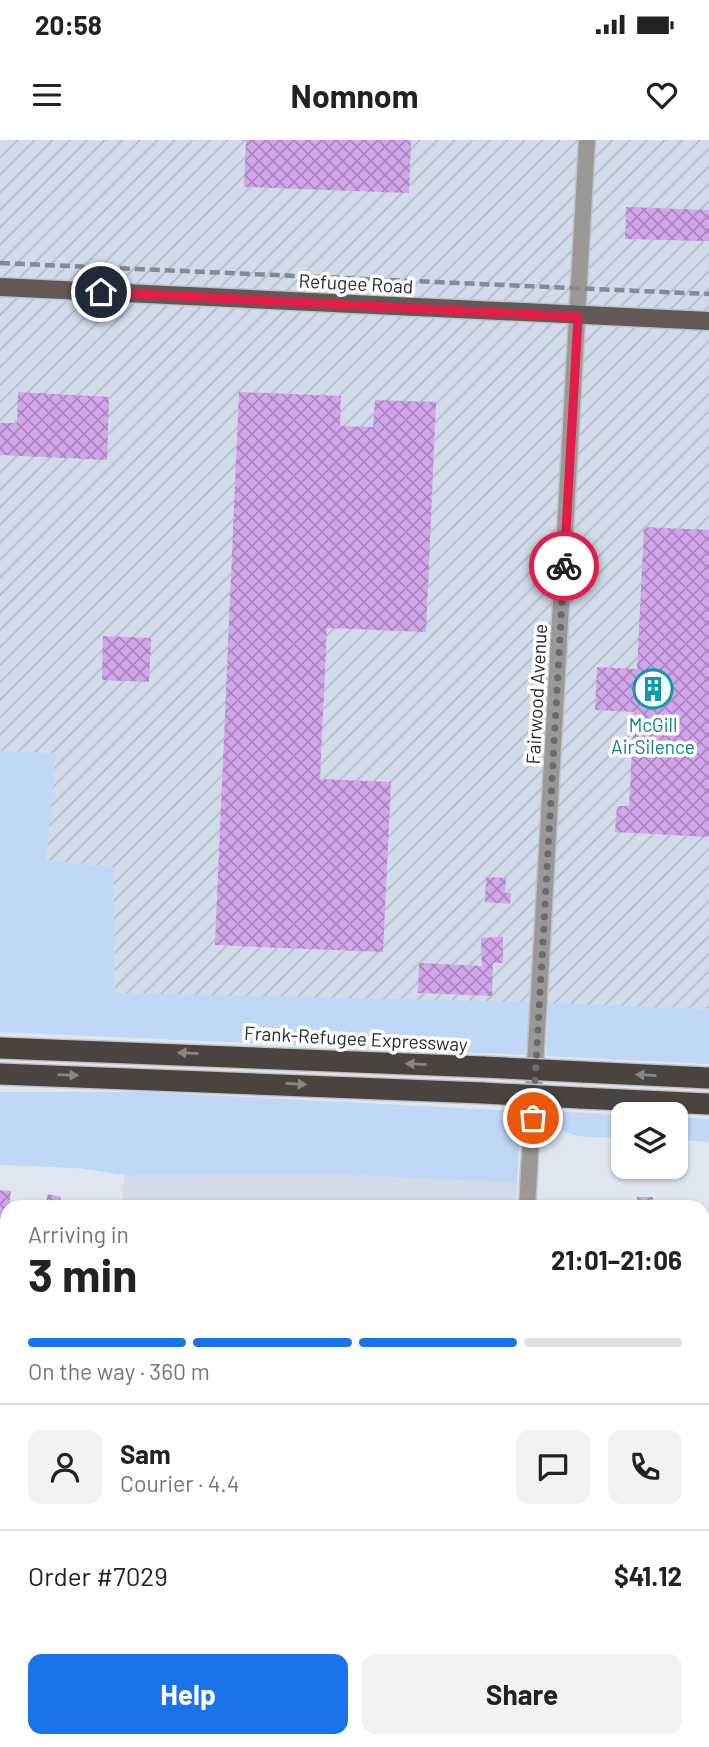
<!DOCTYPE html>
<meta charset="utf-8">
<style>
:root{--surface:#fff;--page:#f2f2f2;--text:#222;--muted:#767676;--line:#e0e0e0;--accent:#1a73e8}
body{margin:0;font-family:Barlow,sans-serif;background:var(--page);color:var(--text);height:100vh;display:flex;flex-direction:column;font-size:26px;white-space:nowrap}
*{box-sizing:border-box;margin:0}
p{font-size:23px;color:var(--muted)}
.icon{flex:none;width:38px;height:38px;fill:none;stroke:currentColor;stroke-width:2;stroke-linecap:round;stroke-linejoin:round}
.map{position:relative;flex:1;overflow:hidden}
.details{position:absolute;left:0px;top:1060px;width:710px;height:548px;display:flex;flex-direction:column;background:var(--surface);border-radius:21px 21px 0 0;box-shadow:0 2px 5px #0004}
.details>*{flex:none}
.controls{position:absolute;left:611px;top:962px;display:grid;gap:14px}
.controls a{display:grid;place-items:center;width:77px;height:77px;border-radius:14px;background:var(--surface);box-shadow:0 2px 5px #0004;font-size:35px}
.pin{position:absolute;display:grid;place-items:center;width:60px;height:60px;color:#fff;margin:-30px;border:4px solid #fff;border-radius:50%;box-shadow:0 2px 7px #0007}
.courier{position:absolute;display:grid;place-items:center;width:70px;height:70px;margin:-35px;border:5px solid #e11d48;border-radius:50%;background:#fff;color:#222;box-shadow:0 2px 9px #0007}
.overview em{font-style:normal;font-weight:700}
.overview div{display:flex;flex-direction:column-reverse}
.overview{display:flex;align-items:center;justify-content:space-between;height:119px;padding:0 28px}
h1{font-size:46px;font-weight:700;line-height:52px}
.bar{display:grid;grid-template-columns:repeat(4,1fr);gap:10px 7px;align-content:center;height:84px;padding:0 28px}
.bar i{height:9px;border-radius:5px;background:var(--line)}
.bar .on{background:var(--accent)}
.bar p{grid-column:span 4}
.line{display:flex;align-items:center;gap:18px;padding:0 28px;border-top:2px solid var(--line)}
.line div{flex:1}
.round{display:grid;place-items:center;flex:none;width:74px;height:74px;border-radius:14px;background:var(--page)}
.cta{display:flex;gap:14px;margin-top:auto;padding:14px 28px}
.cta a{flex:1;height:80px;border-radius:14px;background:var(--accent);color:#fff;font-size:28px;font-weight:700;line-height:80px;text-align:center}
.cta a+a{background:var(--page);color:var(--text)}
.status{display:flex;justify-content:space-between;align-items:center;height:49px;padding:0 35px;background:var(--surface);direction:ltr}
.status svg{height:19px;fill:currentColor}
header{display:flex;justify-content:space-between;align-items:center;height:91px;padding:0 28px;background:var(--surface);font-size:32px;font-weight:700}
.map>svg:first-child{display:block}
</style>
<div class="status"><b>20:58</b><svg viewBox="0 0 49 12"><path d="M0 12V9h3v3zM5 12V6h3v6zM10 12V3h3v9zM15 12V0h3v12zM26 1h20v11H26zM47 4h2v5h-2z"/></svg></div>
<header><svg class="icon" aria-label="menu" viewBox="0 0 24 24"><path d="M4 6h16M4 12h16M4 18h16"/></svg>Nomnom<svg class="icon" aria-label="heart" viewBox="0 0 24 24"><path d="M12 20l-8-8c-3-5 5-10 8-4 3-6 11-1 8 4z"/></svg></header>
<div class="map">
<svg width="709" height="1607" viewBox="0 0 709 1607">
<defs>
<pattern id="industrial-furrows" width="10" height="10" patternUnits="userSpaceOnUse" patternTransform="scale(1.75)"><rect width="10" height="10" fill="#d1dbea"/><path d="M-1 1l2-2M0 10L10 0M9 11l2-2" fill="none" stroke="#b3bcc9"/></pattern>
<pattern id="building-cross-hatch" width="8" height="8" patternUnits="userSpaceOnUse" patternTransform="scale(1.75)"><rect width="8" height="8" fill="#d2a5ec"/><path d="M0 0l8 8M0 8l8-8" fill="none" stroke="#aa86c0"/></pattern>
</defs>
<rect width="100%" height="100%" fill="#e0e6ef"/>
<path fill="#d1dbea" d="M333 1034 517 1043 516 1067 122 1068 124 1035Z
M87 1601H482V1607H87Z"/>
<path fill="url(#industrial-furrows)" d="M0 0H709V869L115 853 113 727 45 720 55 613 0 611Z"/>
<path fill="#c0d7f8" d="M0 611 56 613 46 720 113 727 115 853 531 862 526 915 0 892Z
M548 863 709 869V924L546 916Z
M0 952H148L521 971 517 1043 333 1034 124 1035 79 1028 0 1025Z
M548 971 627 975H623V998C594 996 559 1003 548 971Z
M676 977 709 979V1002L676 1000Z"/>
<path fill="url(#building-cross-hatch)" d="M246 0H411L409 53 244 47Z
M626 67 709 70V101L625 99Z
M18 252 109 257 107 320 0 315V283H17Z
M239 252 341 256 340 286 373 287 375 260 436 262 426 492 327 488 320 639 391 642 383 812 215 805Z
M644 387 709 390V697L615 692 617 666H629L634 572 595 570 597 527 637 529Z
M103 496 151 498 149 542 102 540Z
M486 737 506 738 505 753H511L510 764 485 762Z
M503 797V823H493L492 856 418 853 419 823 482 826 481 798Z
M0 1050 11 1051 7 1085H0Z
M48 1054 61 1057 59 1068H44Z
M637 1057H653V1068H637Z"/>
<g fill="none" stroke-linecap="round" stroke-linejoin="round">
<g stroke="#bfc4cc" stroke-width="19">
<path id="minor" d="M527 1068 587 0
M0 1127 7 1130
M704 1151 709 1153
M0 1337H7
M704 1340H709
M0 1551 7 1492
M493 1607V1601
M704 1607 709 1528"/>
</g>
<g stroke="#bfc4cc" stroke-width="21">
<path id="major" d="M0 147 709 181"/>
</g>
<g stroke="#bfc4cc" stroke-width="24">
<path id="highway" d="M0 908 484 927
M583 932 709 938
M0 934 483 953
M580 958 709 964"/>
</g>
<use href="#minor" stroke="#9c9896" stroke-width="16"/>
<use href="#major" stroke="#605955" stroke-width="18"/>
<use href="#highway" stroke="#4b433e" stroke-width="21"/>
<path stroke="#868a91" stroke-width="4.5" stroke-dasharray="10 5" stroke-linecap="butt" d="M0 123 709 154"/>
<g stroke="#bfc4cc" stroke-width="24" stroke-linecap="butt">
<path id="highway-bridge" d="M484 927 583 932
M483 953 580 958"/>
</g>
<use href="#highway-bridge" stroke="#4b433e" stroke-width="21"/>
</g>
<defs><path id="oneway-solid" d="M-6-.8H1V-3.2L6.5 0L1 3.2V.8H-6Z" transform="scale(1.75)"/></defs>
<g fill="#8a8582">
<use href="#oneway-solid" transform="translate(188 913) rotate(-177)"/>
<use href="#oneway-solid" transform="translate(416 924) rotate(-177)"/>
<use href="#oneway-solid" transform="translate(68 935) rotate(2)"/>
<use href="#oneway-solid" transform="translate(646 935) rotate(-177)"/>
<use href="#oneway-solid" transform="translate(296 944) rotate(3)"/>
</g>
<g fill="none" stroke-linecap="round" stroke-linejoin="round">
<path stroke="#686b71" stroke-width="7" stroke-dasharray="0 12.6" d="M533 978 564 426"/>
<path stroke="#e11d48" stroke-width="9" d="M101 152 578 177 564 426"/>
</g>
<defs>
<g id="building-ring" transform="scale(2.0125)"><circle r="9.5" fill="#fff" stroke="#0f9aa8" stroke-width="1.5"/><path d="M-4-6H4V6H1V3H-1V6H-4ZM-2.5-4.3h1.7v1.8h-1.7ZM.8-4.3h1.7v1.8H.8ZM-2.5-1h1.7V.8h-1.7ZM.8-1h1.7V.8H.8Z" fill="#0f9aa8"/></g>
</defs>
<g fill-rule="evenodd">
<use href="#building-ring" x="653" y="549"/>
</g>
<g text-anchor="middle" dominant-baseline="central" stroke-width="7" stroke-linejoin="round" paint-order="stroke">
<g font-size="19" fill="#27292d" stroke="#fff">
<text transform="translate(356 143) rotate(3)">Refugee Road</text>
<text transform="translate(536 554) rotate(-87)">Fairwood Avenue</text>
<text transform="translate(356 898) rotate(3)">Frank-Refugee Expressway</text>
</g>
<g font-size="19" fill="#0d838f" stroke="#fff">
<text x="653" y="584">McGill<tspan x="653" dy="22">AirSilence</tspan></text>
</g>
</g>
</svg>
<div class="controls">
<a><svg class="icon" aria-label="layers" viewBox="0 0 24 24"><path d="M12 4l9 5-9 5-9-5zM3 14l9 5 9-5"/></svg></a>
</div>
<div class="pin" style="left:533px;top:978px;background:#ea580c"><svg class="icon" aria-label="bag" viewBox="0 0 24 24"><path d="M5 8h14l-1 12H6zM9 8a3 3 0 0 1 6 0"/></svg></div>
<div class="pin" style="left:101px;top:152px;background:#1f2937"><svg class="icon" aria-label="home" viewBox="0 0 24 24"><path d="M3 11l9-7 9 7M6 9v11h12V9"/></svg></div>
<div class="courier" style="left:564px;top:426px"><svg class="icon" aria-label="bike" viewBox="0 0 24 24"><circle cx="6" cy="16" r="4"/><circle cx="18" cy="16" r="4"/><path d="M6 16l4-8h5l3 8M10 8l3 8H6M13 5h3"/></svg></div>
<section class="details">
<div class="overview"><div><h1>3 min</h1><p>Arriving in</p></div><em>21:01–21:06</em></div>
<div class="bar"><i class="on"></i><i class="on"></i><i class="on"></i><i></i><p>On the way · 360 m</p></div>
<div class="line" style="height:126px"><a class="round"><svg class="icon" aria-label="person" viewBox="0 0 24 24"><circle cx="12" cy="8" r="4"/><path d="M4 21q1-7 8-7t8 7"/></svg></a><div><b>Sam</b><p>Courier · 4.4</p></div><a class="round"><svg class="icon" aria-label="chat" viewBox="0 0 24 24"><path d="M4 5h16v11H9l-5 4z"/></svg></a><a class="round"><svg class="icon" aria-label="phone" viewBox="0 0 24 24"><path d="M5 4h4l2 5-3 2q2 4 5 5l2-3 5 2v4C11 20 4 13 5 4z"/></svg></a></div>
<div class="line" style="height:91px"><div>Order #7029</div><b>$41.12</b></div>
<div class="cta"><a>Help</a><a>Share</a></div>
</section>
</div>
